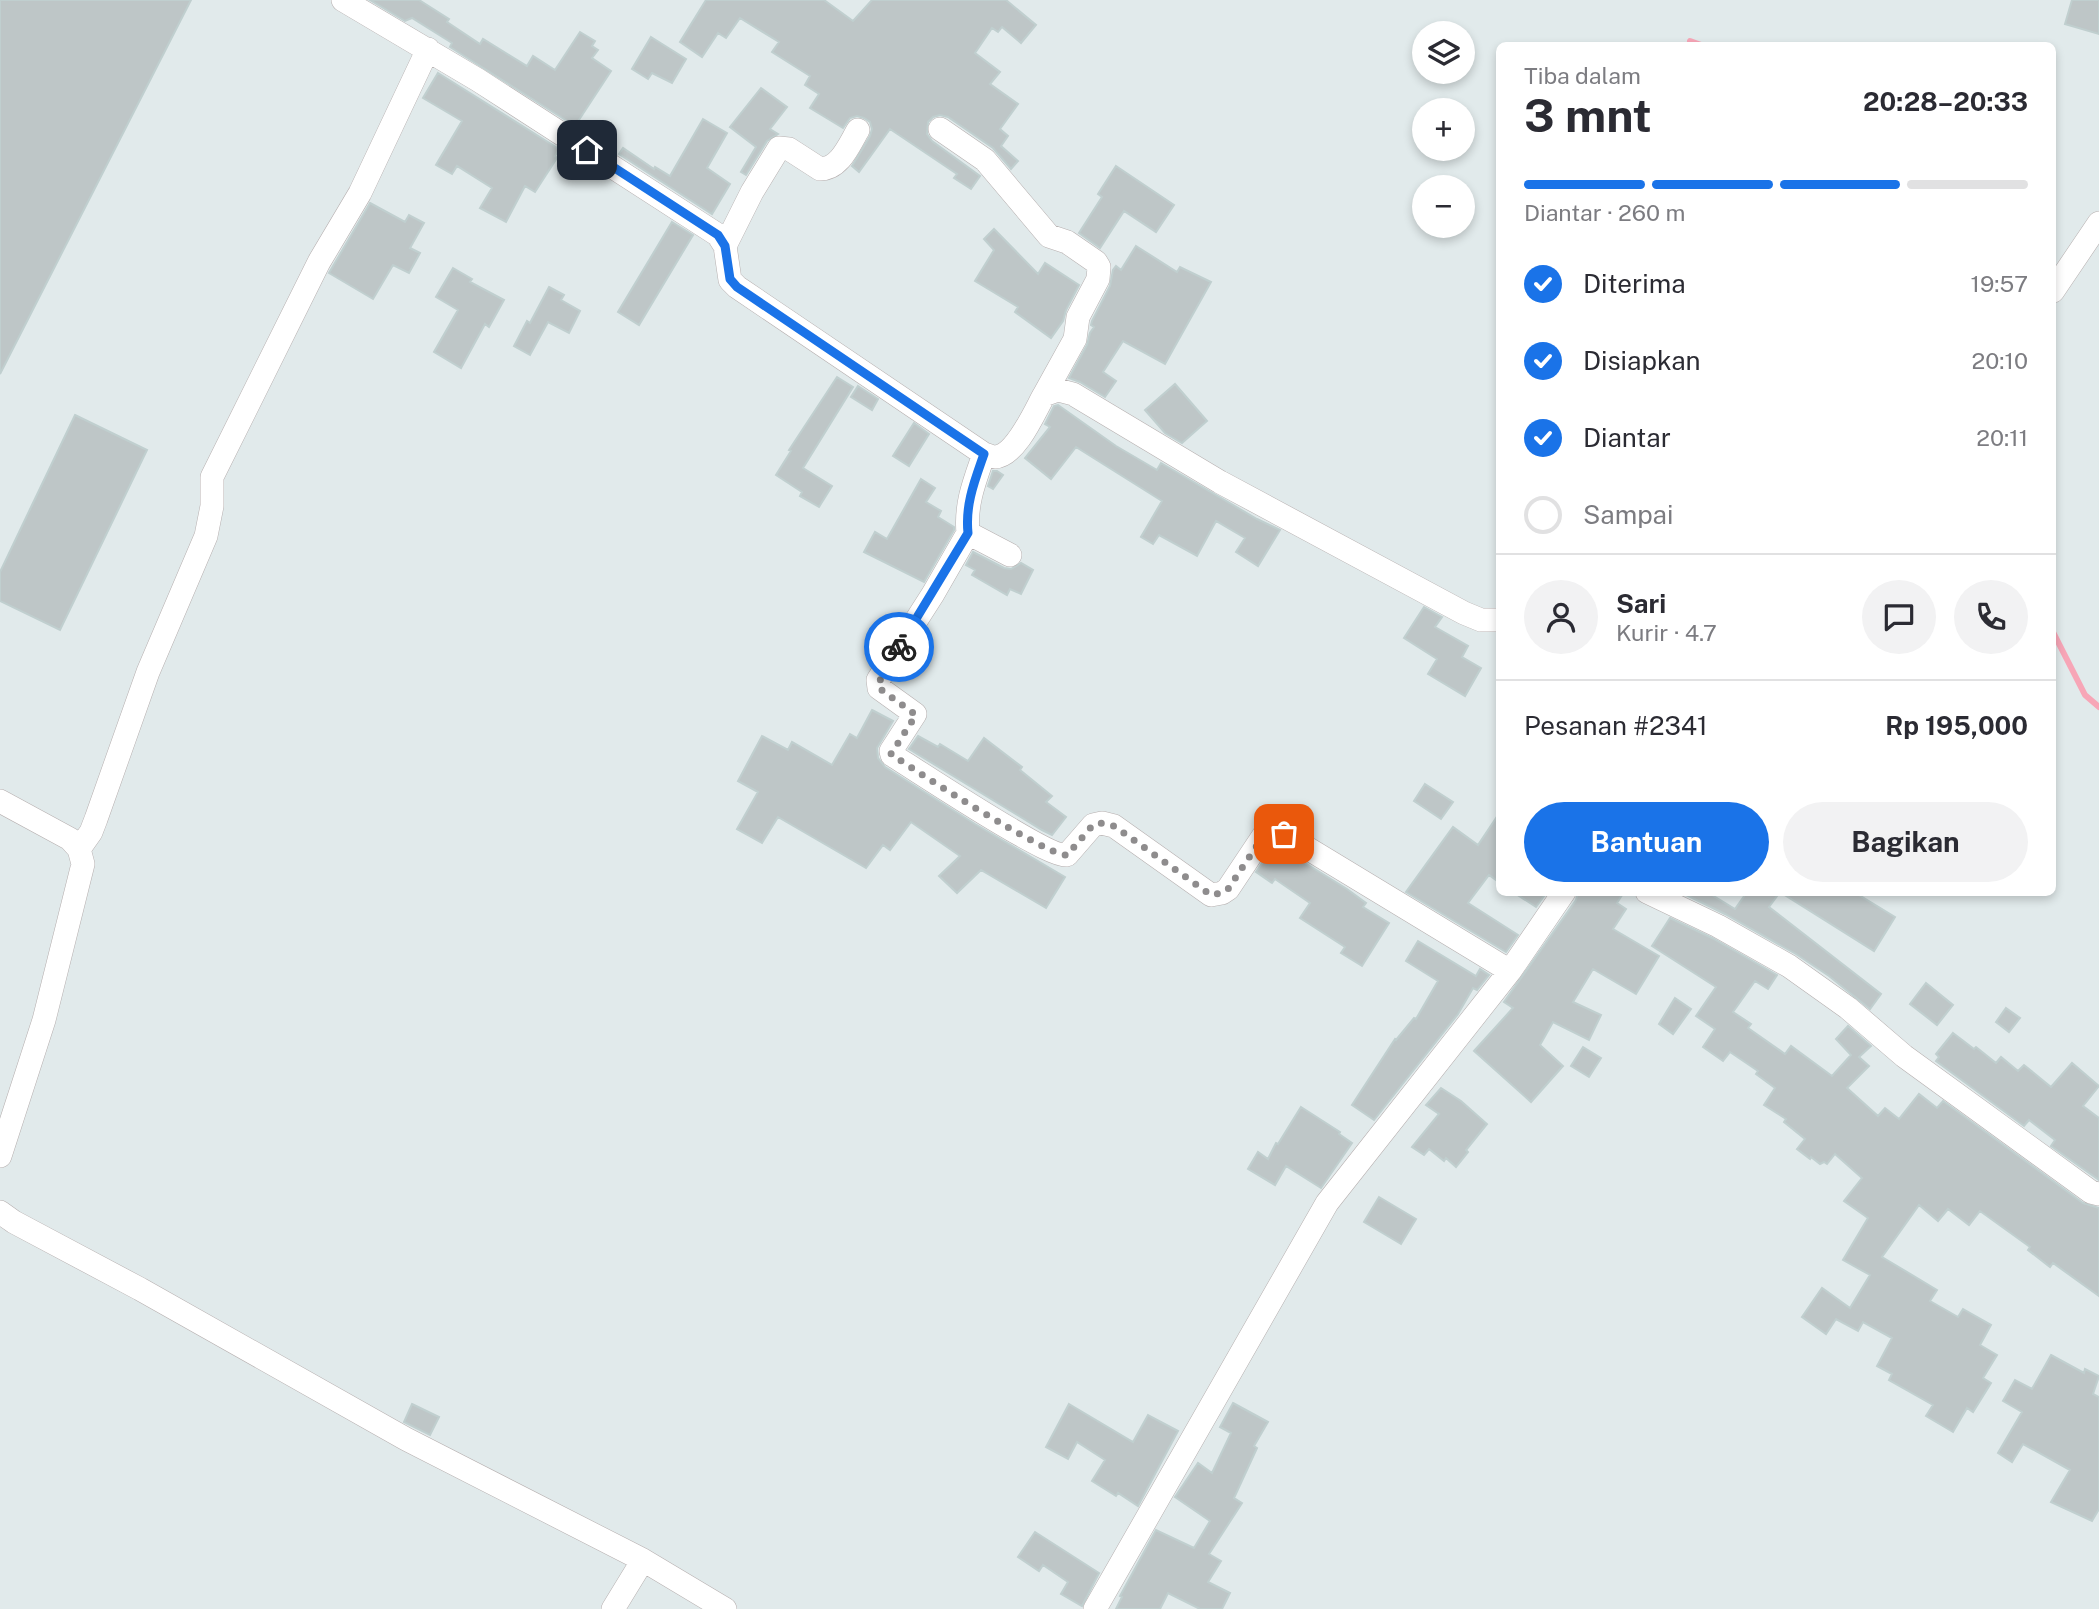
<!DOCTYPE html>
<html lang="id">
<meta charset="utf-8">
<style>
:root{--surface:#fff;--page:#f2f2f3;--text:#2b2b33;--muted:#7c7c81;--line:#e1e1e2;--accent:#1a73e8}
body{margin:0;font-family:"Public Sans",sans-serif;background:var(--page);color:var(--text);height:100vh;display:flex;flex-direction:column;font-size:26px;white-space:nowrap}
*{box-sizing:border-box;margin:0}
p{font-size:23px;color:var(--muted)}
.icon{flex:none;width:38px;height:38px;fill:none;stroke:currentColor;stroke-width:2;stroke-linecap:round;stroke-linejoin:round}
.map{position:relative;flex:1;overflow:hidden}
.drawer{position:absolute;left:1496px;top:42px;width:560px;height:854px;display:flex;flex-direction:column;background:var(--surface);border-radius:10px;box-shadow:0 4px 10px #0003}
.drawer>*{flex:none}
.controls{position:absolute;left:1412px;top:21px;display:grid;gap:14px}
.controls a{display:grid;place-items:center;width:63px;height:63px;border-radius:50%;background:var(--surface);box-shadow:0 4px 10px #0003;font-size:35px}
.pin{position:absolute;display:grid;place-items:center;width:60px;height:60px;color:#fff;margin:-30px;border-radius:14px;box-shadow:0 4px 10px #0006}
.courier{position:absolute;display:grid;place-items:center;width:70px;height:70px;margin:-35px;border:5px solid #1a73e8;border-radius:50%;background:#fff;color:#222;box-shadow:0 2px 9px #0007}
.summary em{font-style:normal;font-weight:700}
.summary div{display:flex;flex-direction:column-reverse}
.summary{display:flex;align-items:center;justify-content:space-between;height:119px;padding:0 28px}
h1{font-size:46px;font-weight:700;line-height:52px}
.bar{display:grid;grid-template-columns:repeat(4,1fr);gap:10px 7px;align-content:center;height:84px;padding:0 28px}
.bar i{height:9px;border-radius:5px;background:var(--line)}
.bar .on{background:var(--accent)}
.bar p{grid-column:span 4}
.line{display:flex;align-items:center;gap:18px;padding:0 28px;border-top:2px solid var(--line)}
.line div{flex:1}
.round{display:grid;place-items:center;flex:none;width:74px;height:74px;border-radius:37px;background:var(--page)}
ol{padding:0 28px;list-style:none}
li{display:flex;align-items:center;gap:21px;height:77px}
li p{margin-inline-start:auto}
li .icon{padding:7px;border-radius:50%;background:var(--accent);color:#fff;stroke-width:4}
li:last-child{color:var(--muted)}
li i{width:38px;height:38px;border:4px solid var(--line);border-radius:50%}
.primary-button{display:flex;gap:14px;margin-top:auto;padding:14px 28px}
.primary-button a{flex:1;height:80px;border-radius:42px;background:var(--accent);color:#fff;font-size:28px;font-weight:700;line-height:80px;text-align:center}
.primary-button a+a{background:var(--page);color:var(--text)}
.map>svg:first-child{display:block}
</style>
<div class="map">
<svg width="2099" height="1609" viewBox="0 0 2099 1609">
<rect width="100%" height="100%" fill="#e1eaeb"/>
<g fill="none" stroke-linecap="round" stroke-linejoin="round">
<path stroke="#f7a6b7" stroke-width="6" d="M1690 41 1704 46
M2053 632 2085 695 2099 707"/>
</g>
<path fill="#bec6c7" stroke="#c0cfcf" stroke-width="2" d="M0 0H191L0 374Z
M370 0H419L449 19 447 22 480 44 483 39 527 66 533 56 555 70 580 32 595 41 592 46 598 50 592 58 611 71 575 126 450 47 452 43 412 18 405 21Z
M706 0H824L853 21 872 0H1006L1036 25 1021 43 1002 27 998 32 992 28 975 53 1000 72 990 84 1018 104 1000 129 1008 136 1001 146 1018 161 1011 169 993 148 948 117 940 115 933 117 928 122 927 134 932 141 980 176 971 189 954 178 957 174 890 129 859 172 852 166 870 136 872 129 870 122 864 118 857 116 850 118 843 128 810 108 819 94 805 85 810 76 772 52 779 42 740 18 726 38 718 33 702 57 680 42Z
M2072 0H2099V34L2065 24Z
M651 37 686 59 672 83 652 73 648 79 632 69Z
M438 73 559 149 555 156 557 158 535 192 525 186 506 222 480 208 492 188 457 166 452 174 436 165 462 121 423 98Z
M761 88 787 107 770 129 778 134 767 141 746 175 741 172 756 147 730 127Z
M703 119 727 133 707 168 730 184 712 214 619 154 623 148 654 169 655 167 670 176Z
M1116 166 1174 205 1156 232 1124 211 1100 248 1079 233 1102 197 1098 194Z
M370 203 405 222 409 215 424 223 410 248 420 253 409 273 393 265 373 299 329 273Z
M672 222 693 235 639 325 618 312Z
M994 229 1038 274 1045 263 1079 285 1066 310 1063 321 1051 338 1015 312 1018 307 975 281 994 250 984 239Z
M1136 246 1177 272 1180 267 1211 282 1165 364 1123 341 1103 372 1116 381 1105 397 1080 382 1069 378 1087 345 1090 333 1094 327 1091 325 1092 321 1110 286 1113 270 1116 266 1121 270Z
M453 268 472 279 470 282 504 300 489 327 485 324 461 368 434 352 458 310 436 297Z
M549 287 564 295 561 300 580 311 569 333 548 322 530 355 514 346 527 321 530 323Z
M837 377 853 387 803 468 832 486 819 507 800 496 802 492 776 475 791 451 789 450Z
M1175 384 1207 421 1182 443 1165 433 1145 410Z
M858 386 878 399 872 410 851 397Z
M1058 405 1116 446 1157 470 1161 463 1257 519 1280 530 1258 566 1236 552 1245 538 1216 521 1197 556 1159 535 1153 544 1141 537 1162 501 1076 447 1051 479 1025 458 1050 427 1045 424 1054 406Z
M75 415 147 450 60 630 0 601V572Z
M914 423 929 434 909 466 893 456Z
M993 471H997L1003 475 993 489 988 486Z
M921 479 935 488 926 502 941 511 938 517 954 527V530L924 582 864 552 875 532 887 539Z
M973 552 1004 568 1011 569 1021 563 1033 570 1021 594 1010 589 1007 595 972 575 975 570 966 565Z
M1424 607 1442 617 1435 627 1468 646 1462 657 1481 668 1465 696 1428 674 1437 659 1404 638Z
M872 710 893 721 877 748 878 758 885 767 975 824 1065 877 1046 908 981 870 957 893 939 876 960 856 911 822 890 850 883 845 866 868 778 817 762 843 737 829 758 792 738 781 762 736 788 750 792 742 832 765 850 734 857 738Z
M918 736 938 747 940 744 968 761 984 738 1022 767 1020 770 1052 796 1046 802 1066 817 1052 835 1042 830 909 749Z
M1425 784 1453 802 1441 819 1414 801Z
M1500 812V883L1489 875 1468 903 1518 935 1506 952 1406 892 1453 827 1478 845Z
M1273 847H1279L1347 889 1366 903 1363 907 1389 923 1362 966 1341 953 1345 947 1300 918 1310 903 1275 879 1272 883 1256 872Z
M1513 892H1547L1536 907Z
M1578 892H1624L1617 903 1626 909 1613 929 1659 956 1636 994 1593 969 1573 1002 1601 1015 1589 1040 1553 1022 1540 1045 1563 1066 1531 1102 1474 1051 1513 1008 1504 1002 1576 900Z
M1686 892H1707L1735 909 1747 892H1780L1769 907 1881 994 1870 1009 1829 976 1796 954 1725 914 1684 894Z
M1780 892H1854L1895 917 1874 951Z
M1670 918 1712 938 1777 975 1768 989 1755 981 1733 1012 1751 1024 1748 1028 1785 1054 1791 1046 1832 1076 1851 1055 1836 1039 1848 1026 1871 1046 1859 1057 1869 1066 1847 1088 1878 1116 1885 1108 1899 1119 1919 1094 1937 1108 1943 1101 2083 1203 2099 1208V1296L2053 1263 2050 1267 2028 1250 2030 1247 1980 1211 1969 1225 1948 1209 1938 1221 1919 1205 1882 1257 1937 1290 1930 1301 1958 1317 1963 1309 1991 1325 1980 1345 1997 1355 1983 1378 1991 1383 1973 1412 1967 1408 1953 1432 1926 1416 1933 1405 1889 1380 1892 1374 1877 1366 1892 1338 1863 1322 1858 1331 1836 1319 1826 1334 1802 1317 1822 1288 1850 1308 1870 1275 1843 1260 1868 1218 1844 1201 1862 1178 1835 1154 1827 1164 1824 1162 1820 1164 1811 1157 1810 1159 1797 1149 1805 1139 1784 1122 1786 1119 1764 1105 1775 1088 1756 1074 1758 1071 1730 1052 1723 1061 1703 1047 1715 1029 1696 1016 1716 987 1652 946Z
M1418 941 1476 976 1480 969 1489 975 1477 990 1473 988 1458 1014 1374 1120 1352 1105 1395 1039 1396 1040 1414 1018 1416 1019 1438 981 1406 961Z
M1926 983 1953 1005 1937 1025 1910 1004Z
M1675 998 1691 1009 1673 1034 1659 1024Z
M2006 1008 2020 1018 2009 1032 1996 1022Z
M1953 1033 1974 1049 1976 1047 1996 1063 2001 1057 2018 1071 2024 1065 2051 1087 2072 1063 2099 1086 2083 1106 2099 1118V1180L2051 1146 2055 1140 2029 1120 2024 1126 1936 1061 1939 1057 1936 1054Z
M1583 1047 1601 1058 1589 1077 1571 1066Z
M1441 1088 1461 1101 1487 1124 1466 1150 1468 1152 1456 1167 1446 1158 1444 1161 1429 1149 1424 1155 1412 1147 1439 1114 1426 1105Z
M1301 1107 1340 1132 1339 1134 1352 1143 1321 1188 1286 1166 1275 1185 1248 1169 1258 1152 1268 1159 1276 1143 1278 1144Z
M1379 1197 1416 1219 1401 1244 1364 1222Z
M2051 1355 2084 1373 2085 1369 2099 1376 2093 1394 2099 1397V1509L2092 1521 2051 1502 2070 1470 2023 1444 2012 1462 1998 1453 2022 1412 2003 1401 2015 1380 2032 1389Z
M1233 1403 1268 1422 1254 1446 1257 1448 1234 1498 1242 1503 1209 1554 1221 1561 1208 1582 1230 1593 1222 1609H1200L1168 1593 1160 1609H1116L1122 1597 1120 1596 1156 1530 1194 1548 1210 1521 1175 1497 1198 1463 1212 1473 1231 1433 1220 1427Z
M412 1404 439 1417 430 1435 404 1422Z
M1069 1404 1133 1442 1148 1415 1178 1431 1138 1506 1118 1493 1116 1496 1092 1481 1105 1460 1077 1442 1068 1459 1046 1447Z
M1035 1532 1099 1573 1082 1606 1061 1594 1068 1582 1043 1565 1039 1571 1018 1557Z"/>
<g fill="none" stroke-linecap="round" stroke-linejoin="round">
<g stroke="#b6afaf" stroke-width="24">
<path id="street" d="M343 0 478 80 718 235 725 246 730 280 737 287 984 454C988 455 991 457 995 457 1016 456 1035 411 1044 395L1058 390 1073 394 1220 482 1464 613 1481 620H1500
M940 129 985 160 1049 236 1067 242 1096 262 1099 267 1098 279 1078 317 1075 339 1044 395
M725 246 752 192 779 148 789 149 820 169C840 169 849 145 858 130
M2053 291 2099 223
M984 454C975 480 965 504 968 533L1010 555
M968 533 933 594 878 680 879 688 915 714 891 751 892 755C918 771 1048 858 1067 855L1093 825 1102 823 1114 826 1211 895 1222 893 1228 889 1264 835 1276 832 1284 834 1510 971
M0 801 70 839 79 849 83 864 44 1020 0 1156
M79 849 91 832 96 819 148 672 206 536 212 506V477L319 262 360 193 428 49
M1647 892 1718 926 1789 966 1848 1008 1904 1056 2091 1192 2099 1194
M0 1212 14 1222 140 1289 406 1439 643 1560 725 1609
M613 1609 643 1560
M1095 1609 1327 1203 1510 971 1564 892"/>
</g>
<use href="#street" stroke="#fff" stroke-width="23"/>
</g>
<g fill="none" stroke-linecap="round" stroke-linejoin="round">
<path stroke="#8e8c8d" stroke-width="7" stroke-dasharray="0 12.6" d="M899 647 878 684 879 688 916 715 891 754C912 769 1051 858 1067 855L1093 825 1102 823 1114 826 1211 895 1222 893 1228 889 1264 835 1276 832 1284 834"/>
<path stroke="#1a73e8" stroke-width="9" d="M587 150 718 235 725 246 730 279 737 287 984 454C975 480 965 504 968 533L899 647"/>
</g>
</svg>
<div class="controls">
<a><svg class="icon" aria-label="layers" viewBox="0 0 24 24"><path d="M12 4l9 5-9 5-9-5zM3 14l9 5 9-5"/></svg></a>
<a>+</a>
<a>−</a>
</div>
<div class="pin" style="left:1284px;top:834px;background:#ea580c"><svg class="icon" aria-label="bag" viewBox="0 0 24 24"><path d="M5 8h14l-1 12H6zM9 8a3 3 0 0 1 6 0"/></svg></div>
<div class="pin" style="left:587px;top:150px;background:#1f2937"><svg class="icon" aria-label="home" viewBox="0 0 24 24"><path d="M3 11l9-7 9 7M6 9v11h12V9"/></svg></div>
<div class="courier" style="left:899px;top:647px"><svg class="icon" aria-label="bike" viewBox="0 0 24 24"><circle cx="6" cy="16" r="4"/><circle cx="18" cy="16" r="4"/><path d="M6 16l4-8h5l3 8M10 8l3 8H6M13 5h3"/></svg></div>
<section class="drawer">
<div class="summary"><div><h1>3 mnt</h1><p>Tiba dalam</p></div><em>20:28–20:33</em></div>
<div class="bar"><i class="on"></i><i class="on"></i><i class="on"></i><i></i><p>Diantar · 260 m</p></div>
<ol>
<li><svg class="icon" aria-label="check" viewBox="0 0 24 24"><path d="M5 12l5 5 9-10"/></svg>Diterima<p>19:57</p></li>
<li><svg class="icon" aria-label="check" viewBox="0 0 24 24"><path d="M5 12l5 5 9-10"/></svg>Disiapkan<p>20:10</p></li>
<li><svg class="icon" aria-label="check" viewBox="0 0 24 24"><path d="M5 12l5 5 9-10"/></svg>Diantar<p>20:11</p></li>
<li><i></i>Sampai</li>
</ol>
<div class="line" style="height:126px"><a class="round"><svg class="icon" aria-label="person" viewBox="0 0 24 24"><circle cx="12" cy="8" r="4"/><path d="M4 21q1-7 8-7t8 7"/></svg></a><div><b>Sari</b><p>Kurir · 4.7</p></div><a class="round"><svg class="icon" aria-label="chat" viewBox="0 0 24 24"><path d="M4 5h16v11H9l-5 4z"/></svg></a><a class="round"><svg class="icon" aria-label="phone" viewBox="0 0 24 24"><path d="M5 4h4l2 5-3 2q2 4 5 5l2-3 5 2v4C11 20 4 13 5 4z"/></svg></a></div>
<div class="line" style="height:91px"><div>Pesanan #2341</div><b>Rp 195,000</b></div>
<div class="primary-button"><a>Bantuan</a><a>Bagikan</a></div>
</section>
</div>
